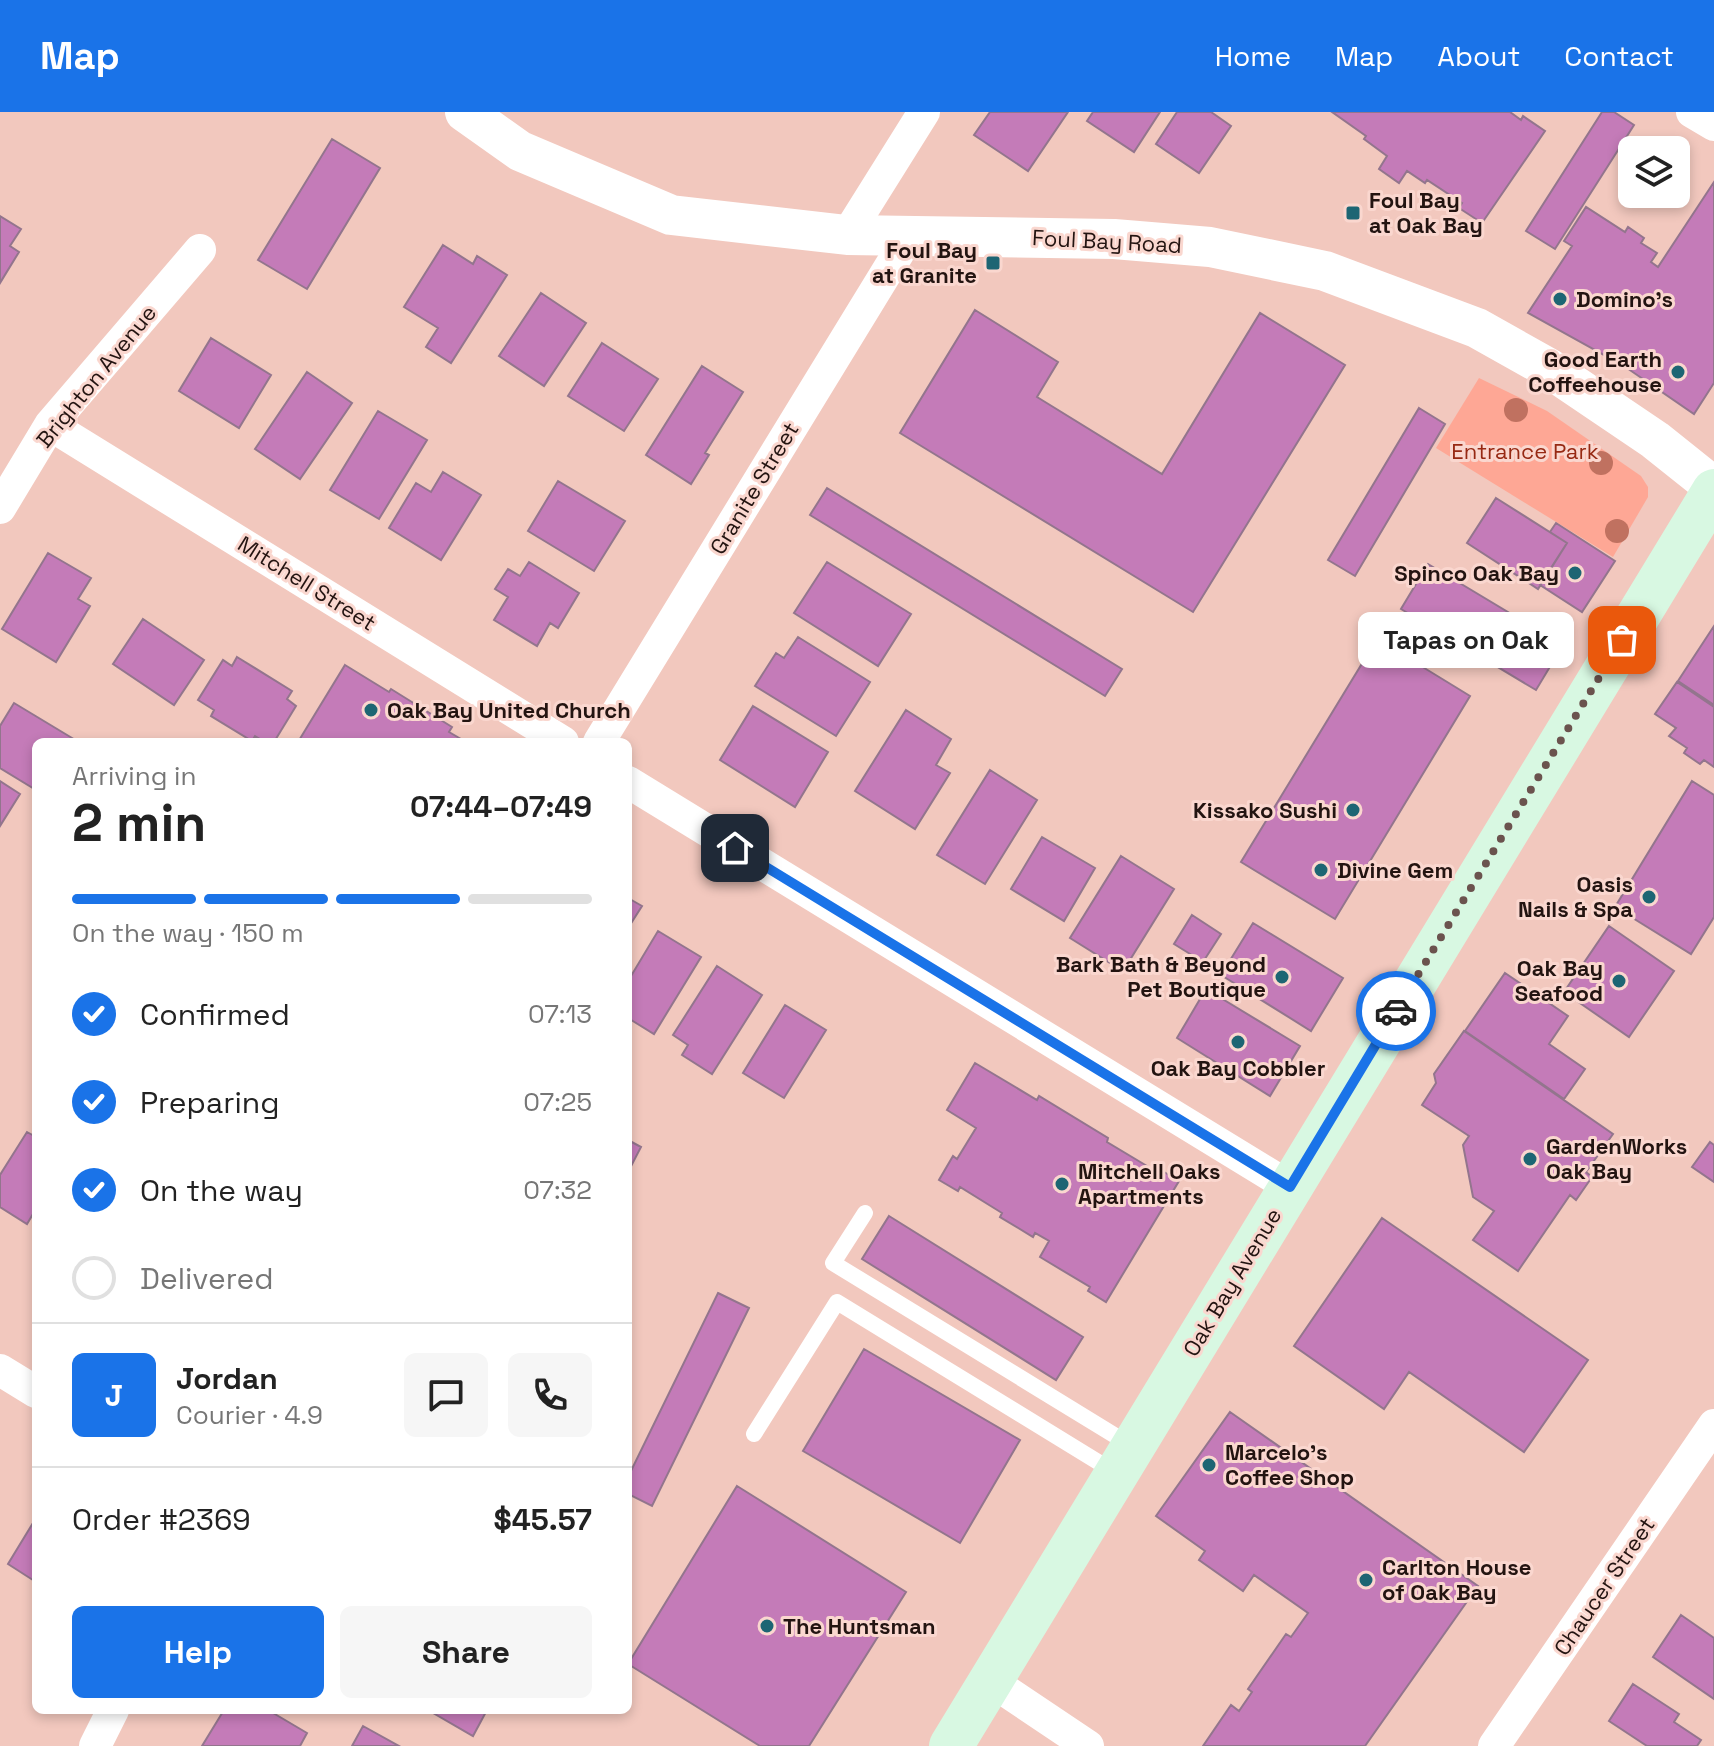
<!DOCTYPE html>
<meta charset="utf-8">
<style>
:root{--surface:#fff;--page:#f6f6f6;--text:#222;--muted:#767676;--line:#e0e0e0;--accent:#1a73e8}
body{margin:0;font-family:"Space Grotesk",sans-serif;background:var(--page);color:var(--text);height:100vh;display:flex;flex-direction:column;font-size:30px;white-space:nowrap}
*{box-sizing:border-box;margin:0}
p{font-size:26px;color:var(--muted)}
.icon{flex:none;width:44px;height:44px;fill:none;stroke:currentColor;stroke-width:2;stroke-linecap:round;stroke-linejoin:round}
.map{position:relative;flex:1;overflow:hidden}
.side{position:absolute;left:32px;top:626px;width:600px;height:976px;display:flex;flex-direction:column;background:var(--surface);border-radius:12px;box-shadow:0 4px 12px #0003}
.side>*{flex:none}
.tools{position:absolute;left:1618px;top:24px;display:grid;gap:16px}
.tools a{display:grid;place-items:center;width:72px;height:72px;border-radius:12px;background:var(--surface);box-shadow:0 4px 12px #0003;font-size:40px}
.pin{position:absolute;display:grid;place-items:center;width:68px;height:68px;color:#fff;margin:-34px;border-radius:16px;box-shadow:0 4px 12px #0006}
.courier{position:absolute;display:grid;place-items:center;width:80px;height:80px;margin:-40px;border:6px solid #1a73e8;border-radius:50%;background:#fff;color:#222;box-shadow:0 2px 10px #0007}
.bubble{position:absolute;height:56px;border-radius:12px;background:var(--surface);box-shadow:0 4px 12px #0003;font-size:26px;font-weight:600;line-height:56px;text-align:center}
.headline em{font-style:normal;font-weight:600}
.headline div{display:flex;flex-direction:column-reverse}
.headline{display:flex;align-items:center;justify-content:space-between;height:136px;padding:0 40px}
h1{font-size:52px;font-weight:600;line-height:60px}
.bar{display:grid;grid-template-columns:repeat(4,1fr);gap:12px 8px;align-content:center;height:96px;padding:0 40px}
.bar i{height:10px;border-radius:6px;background:var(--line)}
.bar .on{background:var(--accent)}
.bar p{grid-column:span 4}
.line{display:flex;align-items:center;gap:20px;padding:0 40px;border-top:2px solid var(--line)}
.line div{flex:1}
.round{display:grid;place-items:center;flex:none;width:84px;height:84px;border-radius:12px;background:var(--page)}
ol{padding:0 40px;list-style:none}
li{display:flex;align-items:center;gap:24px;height:88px}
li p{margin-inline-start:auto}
li .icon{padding:8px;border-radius:50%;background:var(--accent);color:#fff;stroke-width:4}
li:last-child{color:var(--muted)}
li i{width:44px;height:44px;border:4px solid var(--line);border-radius:50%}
.button{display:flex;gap:16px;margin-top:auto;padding:16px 40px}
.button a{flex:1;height:92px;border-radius:12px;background:var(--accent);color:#fff;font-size:32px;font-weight:600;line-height:92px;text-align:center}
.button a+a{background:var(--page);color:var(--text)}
header{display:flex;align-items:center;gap:48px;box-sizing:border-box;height:112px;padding:0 40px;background:var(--accent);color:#fff}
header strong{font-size:38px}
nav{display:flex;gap:44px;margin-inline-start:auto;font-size:28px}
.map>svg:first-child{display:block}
</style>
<header>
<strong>Map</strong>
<nav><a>Home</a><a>Map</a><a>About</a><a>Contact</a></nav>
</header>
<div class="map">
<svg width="1714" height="1634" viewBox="0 0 1714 1634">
<rect width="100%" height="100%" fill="#f2c8be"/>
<path fill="#fea795" d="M1479 266 1547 299 1641 364 1648 375V385L1613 445 1436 336Z"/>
<path fill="#c47bb8" stroke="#93758d" stroke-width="2" d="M990 0H1068L1028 59 974 23Z
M1093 0H1160L1134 40 1087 9Z
M1177 0H1211L1231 14 1199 61 1156 32Z
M1332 0H1510L1521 8 1523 4 1545 19 1482 111 1459 96 1462 91 1427 68 1425 71 1407 59 1399 71 1379 57 1387 44 1364 27 1366 24Z
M1602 0H1614L1634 13 1555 137 1526 119Z
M332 27 380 56 307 177 258 148Z
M1714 70V271L1694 302 1624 254 1528 201 1572 134 1564 129 1586 95 1625 120 1628 115 1644 126 1641 131 1657 141 1651 150 1658 155Z
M0 104 21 117 10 134 19 140 0 171Z
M443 133 473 152 477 144 507 163 451 251 426 235 438 216 404 195Z
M541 181 586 211 544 274 499 244Z
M975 198 1058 250 1037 285 1162 362 1260 201 1345 253 1193 500 900 321Z
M211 226 271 263 239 316 179 279Z
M602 231 658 267 624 319 568 284Z
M702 254 743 280 705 341 709 343 691 372 646 343Z
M307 260 352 291 300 367 255 337Z
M1419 296 1445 312 1355 464 1328 448Z
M378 299 427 328 379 407 330 378Z
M443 360 481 383 441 448 389 416 416 371 431 380Z
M558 369 625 409 594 459 528 419Z
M827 376 1122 557 1105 584 810 403Z
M1496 386 1567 431 1538 477 1467 431Z
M1556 411 1615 449 1582 500 1540 473 1567 431 1550 420Z
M48 441 91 466 78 487 90 494 56 550 2 517Z
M529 450 579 481 558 516 550 511 537 534 494 508 508 485 495 477 508 457 520 464Z
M827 450 911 502 878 554 794 501Z
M1428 452 1563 533 1536 578 1401 497Z
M143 507 204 548 174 593 113 552Z
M1714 514V593L1678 569Z
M798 525 870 570 836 624 755 574 776 541 784 546Z
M1377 527 1470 584 1335 807 1241 750Z
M237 545 292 579 287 587 296 594 274 630H265L255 624 252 629 211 604 214 598 198 588 223 548 232 554Z
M345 553 389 580 391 577 452 615 449 620 466 630H298Z
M1677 570 1714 595V655L1704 648 1700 652 1684 641 1687 636 1669 624 1676 616 1655 602Z
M14 591 77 629 36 630V678L0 656V614Z
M753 594 828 640 795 695 720 648Z
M906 598 951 627 936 653 950 661 915 717 855 679Z
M990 658 1037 688 985 772 937 743Z
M0 669 20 682 0 714Z
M1692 669 1714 683V805L1691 842 1615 795Z
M1042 725 1095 756 1064 809 1011 777Z
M1121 744 1174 777 1123 859 1070 826Z
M628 786 642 794 628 816Z
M1192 803 1221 822 1203 850 1174 832Z
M1253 811 1343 866 1311 919 1221 863Z
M1609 814 1674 859 1629 925 1564 880Z
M658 819 701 845 654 922 628 906V869Z
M717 854 762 883 712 962 682 943 688 933 673 923Z
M1505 861 1568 904 1549 932 1585 957 1564 987 1465 919Z
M1206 877 1300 934 1270 984 1177 926Z
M785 893 826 918 784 986 743 961Z
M1464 919 1613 1022 1586 1060 1592 1065 1576 1088 1570 1083 1518 1159 1473 1128 1494 1099 1473 1085 1463 1033 1469 1024 1422 993 1436 971 1434 962Z
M975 951 1037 988 1039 984 1108 1026 1107 1030 1152 1057 1154 1054 1179 1069 1106 1190 1088 1179 1090 1175 1040 1145 1049 1129 1035 1121 1033 1125 1000 1105 1002 1101 960 1075 958 1079 939 1068 953 1044 957 1047 976 1016 947 998Z
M27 1020 36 1025V1104L33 1102 27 1112 0 1095V1063Z
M628 1028 641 1035 628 1060Z
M1710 1030 1714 1033V1070L1692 1055Z
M889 1104 1083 1225 1056 1268 862 1147Z
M1382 1106 1588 1248 1524 1340 1409 1260 1384 1297 1294 1234Z
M718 1181 749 1196 652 1394 628 1382V1365Z
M864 1237 1020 1328 960 1431 803 1339Z
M1230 1300 1478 1474 1365 1634H1203L1231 1593 1239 1599 1252 1580 1248 1577 1286 1522 1291 1525 1308 1501 1254 1463 1243 1479 1199 1448 1205 1439 1156 1404Z
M737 1374 906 1480 809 1634H760L628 1552Z
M36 1406V1470L8 1452Z
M1681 1503 1714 1526V1587L1653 1545Z
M1633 1572 1679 1602 1674 1610 1701 1628 1697 1634H1647L1609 1609Z
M224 1598H268L307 1621 300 1634H202Z
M428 1598H487L473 1624Z
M363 1614 399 1634H352Z"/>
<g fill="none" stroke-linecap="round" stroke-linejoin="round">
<path stroke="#fff" stroke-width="16" d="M865 1101 833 1151 1132 1334
M754 1322 837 1190 1116 1361"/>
<path stroke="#fff" stroke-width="32" d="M1692 0 1714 13
M847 123 924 0
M50 313 563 630
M0 396 50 313 200 138
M599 630 910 122
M628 670 1290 1075
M0 1258 36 1280
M991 1569 1088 1634
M95 1634 113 1598
M1494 1634 1714 1313"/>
<path stroke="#fff" stroke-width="40" d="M465 0 520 39 671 103 847 123 1114 127 1210 135 1325 159 1477 216 1550 257 1655 328 1714 375"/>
<path stroke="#d8f8e2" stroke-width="44" d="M951 1634 1714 379"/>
</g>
<g fill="#c07160">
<circle cx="1516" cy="298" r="12"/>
<circle cx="1601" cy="351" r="12"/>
<circle cx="1617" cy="419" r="12"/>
</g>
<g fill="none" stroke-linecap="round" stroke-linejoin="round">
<path stroke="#6b534e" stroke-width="8" stroke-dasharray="0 14.4" d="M1396 899 1622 528"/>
<path stroke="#1a73e8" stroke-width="10" d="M735 736 1290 1075 1396 899"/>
</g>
<g fill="#1d6573" stroke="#fad7cf" stroke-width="3">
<rect x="1345" y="93" width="16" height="16" rx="4"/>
<rect x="985" y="143" width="16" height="16" rx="4"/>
<circle cx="1560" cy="187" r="8"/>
<circle cx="1678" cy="260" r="8"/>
<circle cx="1575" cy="461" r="8"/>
<circle cx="371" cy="598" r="8"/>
<circle cx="1353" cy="698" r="8"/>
<circle cx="1321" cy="758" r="8"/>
<circle cx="1649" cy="785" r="8"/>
<circle cx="1282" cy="865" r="8"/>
<circle cx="1619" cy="869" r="8"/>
<circle cx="1238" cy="930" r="8"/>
<circle cx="1530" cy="1047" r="8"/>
<circle cx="1062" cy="1072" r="8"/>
<circle cx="1209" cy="1353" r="8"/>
<circle cx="1366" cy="1468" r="8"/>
<circle cx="767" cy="1514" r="8"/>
</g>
<g text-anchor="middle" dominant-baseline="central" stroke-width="6" stroke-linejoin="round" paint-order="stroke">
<g font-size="22" font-weight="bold" fill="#231411" stroke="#fad7cf" text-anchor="start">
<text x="1369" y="88">Foul Bay<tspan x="1369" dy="25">at Oak Bay</tspan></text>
<text x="977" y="138" text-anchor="end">Foul Bay<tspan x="977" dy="25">at Granite</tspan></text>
<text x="1576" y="187">Domino's</text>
<text x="1662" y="247" text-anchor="end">Good Earth<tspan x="1662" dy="25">Coffeehouse</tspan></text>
<text x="1559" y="461" text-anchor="end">Spinco Oak Bay</text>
<text x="387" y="598">Oak Bay United Church</text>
<text x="1337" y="698" text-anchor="end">Kissako Sushi</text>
<text x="1337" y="758">Divine Gem</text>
<text x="1633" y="772" text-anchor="end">Oasis<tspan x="1633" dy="25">Nails &amp; Spa</tspan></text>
<text x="1266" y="852" text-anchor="end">Bark Bath &amp; Beyond<tspan x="1266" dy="25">Pet Boutique</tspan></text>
<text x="1603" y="856" text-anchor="end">Oak Bay<tspan x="1603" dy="25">Seafood</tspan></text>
<text x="1238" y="956" text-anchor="middle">Oak Bay Cobbler</text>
<text x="1546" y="1034">GardenWorks<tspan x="1546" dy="25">Oak Bay</tspan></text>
<text x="1078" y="1059">Mitchell Oaks<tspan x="1078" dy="25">Apartments</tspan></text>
<text x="1225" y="1340">Marcelo’s<tspan x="1225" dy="25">Coffee Shop</tspan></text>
<text x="1382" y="1455">Carlton House<tspan x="1382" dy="25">of Oak Bay</tspan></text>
<text x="783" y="1514">The Huntsman</text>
</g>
<g font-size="22" fill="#231411" stroke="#fad7cf">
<text transform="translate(1107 129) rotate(3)">Foul Bay Road</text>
<text transform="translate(96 264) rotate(-51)">Brighton Avenue</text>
<text transform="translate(754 376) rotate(-59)">Granite Street</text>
<text transform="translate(307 471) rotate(32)">Mitchell Street</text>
<text transform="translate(1232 1170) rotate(-59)">Oak Bay Avenue</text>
<text transform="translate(1604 1474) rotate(-56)">Chaucer Street</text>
</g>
<g font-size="22" fill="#972913" stroke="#fad7cf">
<text x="1525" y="339">Entrance Park</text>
</g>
</g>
</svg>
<div class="tools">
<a><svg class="icon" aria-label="layers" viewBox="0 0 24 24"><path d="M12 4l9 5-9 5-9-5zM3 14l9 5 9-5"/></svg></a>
</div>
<div class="pin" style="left:1622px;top:528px;background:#ea580c"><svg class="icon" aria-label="bag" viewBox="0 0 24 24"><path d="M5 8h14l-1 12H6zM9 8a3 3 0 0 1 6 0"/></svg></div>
<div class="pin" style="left:735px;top:736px;background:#1f2937"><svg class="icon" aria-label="home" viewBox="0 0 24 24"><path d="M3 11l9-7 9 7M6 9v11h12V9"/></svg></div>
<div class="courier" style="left:1396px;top:899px"><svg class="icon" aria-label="car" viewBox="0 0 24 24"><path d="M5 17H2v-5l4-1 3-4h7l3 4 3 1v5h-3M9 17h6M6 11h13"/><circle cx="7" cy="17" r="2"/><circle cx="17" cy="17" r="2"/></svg></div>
<div class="bubble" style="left:1358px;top:500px;width:216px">Tapas on Oak</div>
<section class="side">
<div class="headline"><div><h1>2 min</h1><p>Arriving in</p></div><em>07:44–07:49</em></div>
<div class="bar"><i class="on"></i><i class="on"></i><i class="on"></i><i></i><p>On the way · 150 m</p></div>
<ol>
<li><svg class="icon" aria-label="check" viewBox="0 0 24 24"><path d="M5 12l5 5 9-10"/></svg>Confirmed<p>07:13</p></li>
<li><svg class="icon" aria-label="check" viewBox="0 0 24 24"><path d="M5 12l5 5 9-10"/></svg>Preparing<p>07:25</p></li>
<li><svg class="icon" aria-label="check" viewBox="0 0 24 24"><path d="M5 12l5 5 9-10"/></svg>On the way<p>07:32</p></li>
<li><i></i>Delivered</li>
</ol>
<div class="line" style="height:144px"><b class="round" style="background:var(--accent);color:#fff">J</b><div><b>Jordan</b><p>Courier · 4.9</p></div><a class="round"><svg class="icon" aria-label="chat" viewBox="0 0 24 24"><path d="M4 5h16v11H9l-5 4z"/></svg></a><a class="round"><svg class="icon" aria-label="phone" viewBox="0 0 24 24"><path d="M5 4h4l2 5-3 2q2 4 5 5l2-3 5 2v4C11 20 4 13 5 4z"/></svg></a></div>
<div class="line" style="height:104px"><div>Order #2369</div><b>$45.57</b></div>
<div class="button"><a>Help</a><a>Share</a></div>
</section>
</div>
